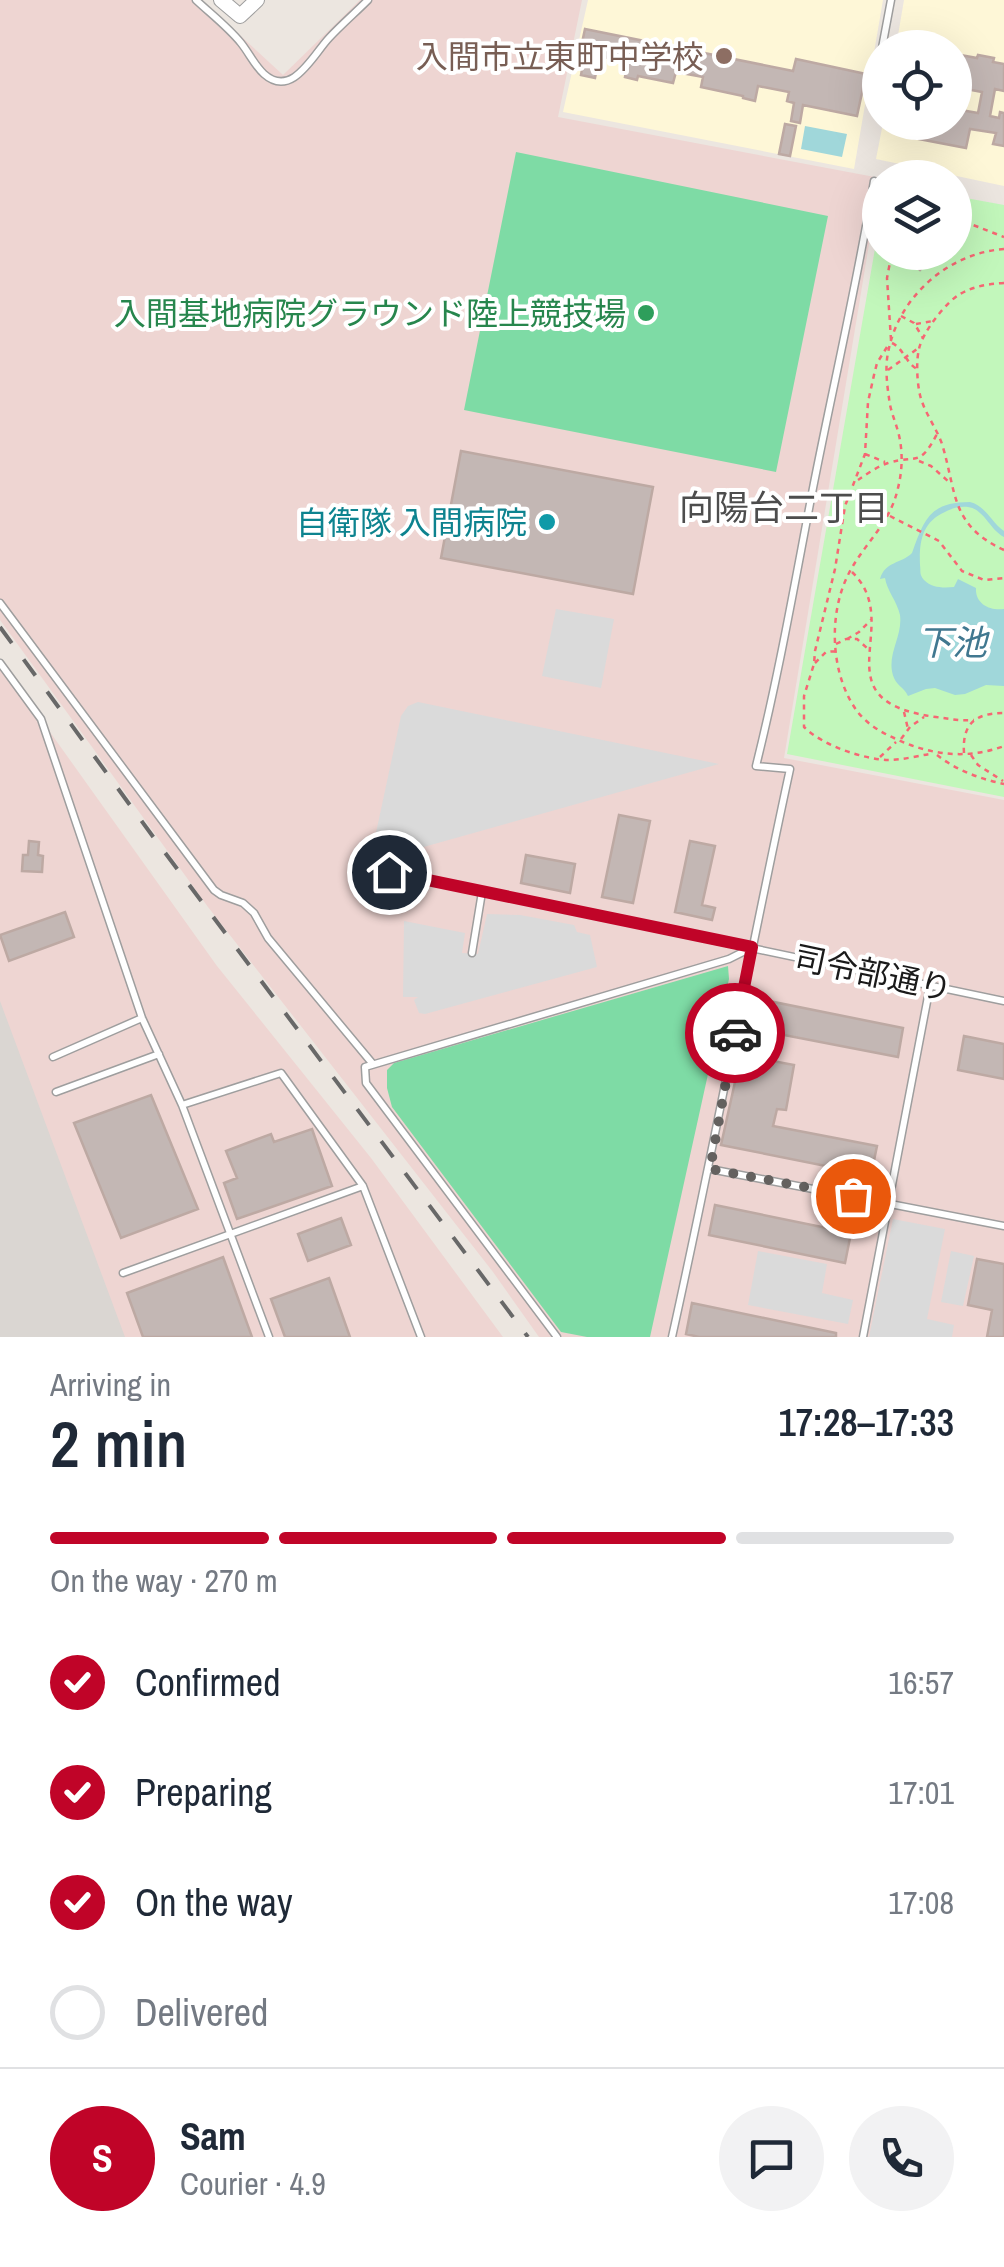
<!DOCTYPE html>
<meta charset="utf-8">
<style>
:root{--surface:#fff;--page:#f2f2f3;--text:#1f2937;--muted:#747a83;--line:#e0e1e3;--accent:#c00428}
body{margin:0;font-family:"Archivo Narrow","Noto Sans JP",sans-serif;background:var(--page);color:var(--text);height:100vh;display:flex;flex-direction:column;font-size:38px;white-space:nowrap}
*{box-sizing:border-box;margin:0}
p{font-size:32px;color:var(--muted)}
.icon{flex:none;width:55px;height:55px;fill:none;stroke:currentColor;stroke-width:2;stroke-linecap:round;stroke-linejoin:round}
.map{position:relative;height:1337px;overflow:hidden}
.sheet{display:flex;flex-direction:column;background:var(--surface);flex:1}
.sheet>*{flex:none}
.fabs{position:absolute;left:862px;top:30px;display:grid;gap:20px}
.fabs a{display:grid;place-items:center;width:110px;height:110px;border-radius:50%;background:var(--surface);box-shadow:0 10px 40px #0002;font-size:50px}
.pin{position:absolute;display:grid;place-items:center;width:85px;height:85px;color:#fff;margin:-42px;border:5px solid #fff;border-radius:50%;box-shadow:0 2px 10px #0007}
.courier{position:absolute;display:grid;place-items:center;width:100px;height:100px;margin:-50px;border:8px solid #c00428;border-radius:50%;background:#fff;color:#222;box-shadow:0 2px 12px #0007}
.overview em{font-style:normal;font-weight:600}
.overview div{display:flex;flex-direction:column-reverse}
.overview{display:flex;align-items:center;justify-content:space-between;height:170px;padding:0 50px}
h1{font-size:65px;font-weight:600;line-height:75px}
.bar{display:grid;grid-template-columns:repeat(4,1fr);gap:15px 10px;align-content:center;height:120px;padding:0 50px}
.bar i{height:12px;border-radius:8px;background:var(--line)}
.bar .current{background:var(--accent)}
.bar p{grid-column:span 4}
.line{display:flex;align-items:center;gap:25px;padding:0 50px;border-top:2px solid var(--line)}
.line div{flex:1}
.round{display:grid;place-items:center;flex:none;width:105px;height:105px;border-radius:52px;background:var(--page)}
ol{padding:0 50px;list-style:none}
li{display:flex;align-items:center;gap:30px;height:110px}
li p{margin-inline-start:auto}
li .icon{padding:10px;border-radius:50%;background:var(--accent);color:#fff;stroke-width:4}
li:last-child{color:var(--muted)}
li i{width:55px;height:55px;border:5px solid var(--line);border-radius:50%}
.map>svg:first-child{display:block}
</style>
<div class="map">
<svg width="1004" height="1337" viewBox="0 0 1004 1337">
<rect width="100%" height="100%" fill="#ece6e0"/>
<path fill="#fef7d7" d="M588 0H883L854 169 563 112Z
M904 0H1004V186L876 159 883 123 955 122V48L896 47Z"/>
<path fill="#eed5d2" d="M0 0H202L283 75 360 0H582L558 117 880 178 784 758 1004 800V1337H539L493 1272 208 907 0 620Z
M0 662 217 966 371 1158 503 1337H0Z"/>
<path fill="#dad6d2" d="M0 1001 125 1337H0Z"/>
<path fill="#c2f7bb" d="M955 196 1004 205V797L787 754 880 220V252H955Z"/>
<path fill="#7edba5" d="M516 152 828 216 776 472 464 410Z
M728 966 729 979 650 1337H587L561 1332 392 1107 387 1088V1070L394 1063Z"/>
<path fill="#dadada" d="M556 609 614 619 601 688 542 676Z
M418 702 719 764 388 857 378 855 374 842 401 716 408 706Z
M487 914 520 915 574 925 577 932 590 935 597 967 425 1014 419 1013 414 1000 418 997H403L404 921 465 933 462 953 478 954Z
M893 1219 945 1229 927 1319 954 1325 952 1337H869Z
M758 1251 827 1264 822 1293 853 1300 848 1324 748 1305Z
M951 1251 974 1256 963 1306 941 1302Z"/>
<path fill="#a0d7da" d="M805 126 847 134 842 157 801 149Z
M970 502C986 506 991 522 1004 531V537C990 530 984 509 968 507 961 506 952 508 945 512 922 522 919 542 920 565 921 572 919 574 924 580 932 588 943 588 954 587L958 579 976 588C975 604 990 611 1004 609V686L986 685 965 694 955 695 935 688 926 689 908 696C904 687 898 687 894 678 885 656 903 637 900 615 897 601 887 591 885 578L880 579C885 561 901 564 912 553 924 520 929 502 970 502Z"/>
<path fill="#c3b7b4" stroke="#bda9a3" stroke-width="2.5" d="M585 29 793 71 796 59 866 74 857 116 803 105 800 123 791 121 794 103 787 101 789 92 758 86 755 101 743 98V96L701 87 703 77 676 72 673 83 638 76 637 80 625 77 628 62 599 56 595 78 581 75 585 53 580 52Z
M955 54 977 58 978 55 994 58 993 62 1004 64V91L995 89 990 116 999 118 1000 112 1004 113V146L993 144 996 133 970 129 966 148 903 136 906 122H955V109L978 113 982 92 955 87Z
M785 124 796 126 790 156 779 154Z
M900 252H945L935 263 930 259 920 270Z
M461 451 653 487 633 594 441 558Z
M619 815 650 821 633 903 602 897Z
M29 841 39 842 38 855 43 856 42 872 22 871 23 855H28Z
M690 841 715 846 702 905 715 908 712 920 675 912Z
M526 855 575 864 570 893 521 883Z
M65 912 74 937 9 961 0 935Z
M754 998 903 1028 898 1057 748 1028Z
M964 1036 1004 1044V1079L958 1070Z
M741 1055 794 1065 786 1110 777 1109 773 1126 877 1146 871 1175 721 1145Z
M151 1095 198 1209 121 1238 74 1123Z
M312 1129 332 1186 237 1219 224 1183 237 1178 226 1151 271 1134 274 1142Z
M715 1205 851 1233 845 1263 709 1235Z
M341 1218 351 1245 308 1261 298 1234Z
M223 1257 252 1337H143L127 1293Z
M977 1259 1004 1264V1337H987L992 1310 968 1305Z
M329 1278 350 1337H285L271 1299Z
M692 1303 836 1333V1337H699L686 1334Z"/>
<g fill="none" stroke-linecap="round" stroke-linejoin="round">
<g stroke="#9e9e9e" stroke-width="9">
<path id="lane" d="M196 0C211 14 228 27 241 43 249 53 255 66 264 74 292 99 313 55 329 38 341 25 355 13 368 0
M882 48 891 0
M876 79 880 60
M0 603 214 890 221 895 243 903 254 913 268 938 372 1063
M0 663 41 719 142 1018 182 1105 269 1337
M389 872 1004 1001
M472 953 482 892
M53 1057 142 1018
M56 1092 159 1054
M182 1105 281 1073 363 1186 421 1337
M710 1169 1004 1226
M123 1273 363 1186
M557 1337 366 1083 365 1067 729 959 751 948
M672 1337C714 1148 749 958 790 769L756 766C779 674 795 581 813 488 833 386 857 284 874 181
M863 1337 930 986"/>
</g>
<g stroke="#9e9e9e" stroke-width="16">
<path id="street" d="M221 0 240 16 257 0"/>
</g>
<path stroke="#f66773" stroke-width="2.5" stroke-dasharray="5 5" stroke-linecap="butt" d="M955 218 1004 237
M1004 249C948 253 898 297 888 353 885 366 887 385 889 398 890 409 894 418 897 428 903 447 903 468 898 488 890 524 866 541 849 573 828 613 830 674 857 711 866 723 880 732 894 738 929 755 967 760 1004 746
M1004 283C988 284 974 286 960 294 946 302 922 333 919 349 916 361 917 382 920 395 924 412 936 427 942 444 957 493 950 525 1004 550
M901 316 914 323 923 338
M916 324 933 321
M891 340 887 278 892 252
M892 343C903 348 906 363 917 369
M887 347 877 363 874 375 868 402 865 454 845 506 835 569 815 651 814 664 804 696V727C822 745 862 759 888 760 902 760 917 756 930 754
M888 370 917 349
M865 454 885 462
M919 461 931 466 949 482
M858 480C867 474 878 466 888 463 918 454 919 468 937 434
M890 516 939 541 962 571 984 580 1004 578
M852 572C907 625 815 701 936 717 950 719 960 721 974 720
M847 639 859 632 872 619
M836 644 846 639H857L867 648
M815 663 826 652 837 651
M904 712 908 729
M901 739 910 727 924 717
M964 753C962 724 975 713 1004 713
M937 755C956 770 980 779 1004 784
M971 755 978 765 1003 781
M880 757 896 742"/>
<use href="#lane" stroke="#fff" stroke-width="6"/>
<use href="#street" stroke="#fff" stroke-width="14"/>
<path stroke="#686868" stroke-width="4" stroke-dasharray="20 20" stroke-linecap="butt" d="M0 627 154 838 528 1337"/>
</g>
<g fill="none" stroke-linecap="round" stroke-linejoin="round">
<path stroke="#64615f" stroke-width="10" stroke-dasharray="0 18" d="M735 1033 710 1169 853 1196"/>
<path stroke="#c00428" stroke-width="12" d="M389 872 752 947 735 1033"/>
</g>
<circle fill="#8d6e63" stroke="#fff" stroke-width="4" cx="724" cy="56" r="10"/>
<circle fill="#2e9e5b" stroke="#fff" stroke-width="4" cx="646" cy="313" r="10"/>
<circle fill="#0f9aa8" stroke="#fff" stroke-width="4" cx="547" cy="522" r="10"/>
<g text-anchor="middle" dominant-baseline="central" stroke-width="8" stroke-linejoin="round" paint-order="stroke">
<g font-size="32" fill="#785e54" stroke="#fff" text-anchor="end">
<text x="704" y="56">入間市立東町中学校</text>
</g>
<g font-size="32" fill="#27864d" stroke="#fff" text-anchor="end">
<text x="626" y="313">入間基地病院グラウンド陸上競技場</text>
</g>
<g font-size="32" fill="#0d838f" stroke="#fff" text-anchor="end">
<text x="527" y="522">自衛隊 入間病院</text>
</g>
<g font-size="32" fill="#1a1a1a" stroke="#fff">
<text transform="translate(873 973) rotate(12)">司令部通り</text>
</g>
<g font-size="35" fill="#4d4d4d" stroke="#fff">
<text x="784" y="507">向陽台二丁目</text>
</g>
<g font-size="35" font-style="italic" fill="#417890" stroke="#fff">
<text x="952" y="642">下池</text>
</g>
</g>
</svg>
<div class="fabs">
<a><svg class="icon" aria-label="locate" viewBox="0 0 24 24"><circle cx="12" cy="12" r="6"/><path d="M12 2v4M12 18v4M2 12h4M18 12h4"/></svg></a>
<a><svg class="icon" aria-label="layers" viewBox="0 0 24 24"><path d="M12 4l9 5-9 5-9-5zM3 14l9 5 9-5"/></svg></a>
</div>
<div class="pin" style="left:853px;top:1196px;background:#ea580c"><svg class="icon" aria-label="bag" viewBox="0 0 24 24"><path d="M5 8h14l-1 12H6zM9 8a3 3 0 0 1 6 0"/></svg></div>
<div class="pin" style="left:389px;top:872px;background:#1f2937"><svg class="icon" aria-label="home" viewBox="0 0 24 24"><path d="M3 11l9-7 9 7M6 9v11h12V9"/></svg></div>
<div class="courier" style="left:735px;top:1033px"><svg class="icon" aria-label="car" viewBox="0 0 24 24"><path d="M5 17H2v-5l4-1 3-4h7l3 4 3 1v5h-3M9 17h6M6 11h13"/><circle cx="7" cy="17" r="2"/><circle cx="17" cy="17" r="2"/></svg></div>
</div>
<section class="sheet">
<div class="overview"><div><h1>2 min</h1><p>Arriving in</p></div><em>17:28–17:33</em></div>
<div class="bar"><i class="current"></i><i class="current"></i><i class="current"></i><i></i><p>On the way · 270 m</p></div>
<ol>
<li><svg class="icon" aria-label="check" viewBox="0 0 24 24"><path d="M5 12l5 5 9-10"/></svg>Confirmed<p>16:57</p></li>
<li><svg class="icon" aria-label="check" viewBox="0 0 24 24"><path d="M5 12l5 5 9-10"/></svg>Preparing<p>17:01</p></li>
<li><svg class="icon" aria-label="check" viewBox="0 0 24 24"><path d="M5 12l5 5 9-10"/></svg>On the way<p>17:08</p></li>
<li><i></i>Delivered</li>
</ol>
<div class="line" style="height:180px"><b class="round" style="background:var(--accent);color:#fff">S</b><div><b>Sam</b><p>Courier · 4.9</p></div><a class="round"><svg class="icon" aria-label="chat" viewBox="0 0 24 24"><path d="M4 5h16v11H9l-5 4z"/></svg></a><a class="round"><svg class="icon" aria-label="phone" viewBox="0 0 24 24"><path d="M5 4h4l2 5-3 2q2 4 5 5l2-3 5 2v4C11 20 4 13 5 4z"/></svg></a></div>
</section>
